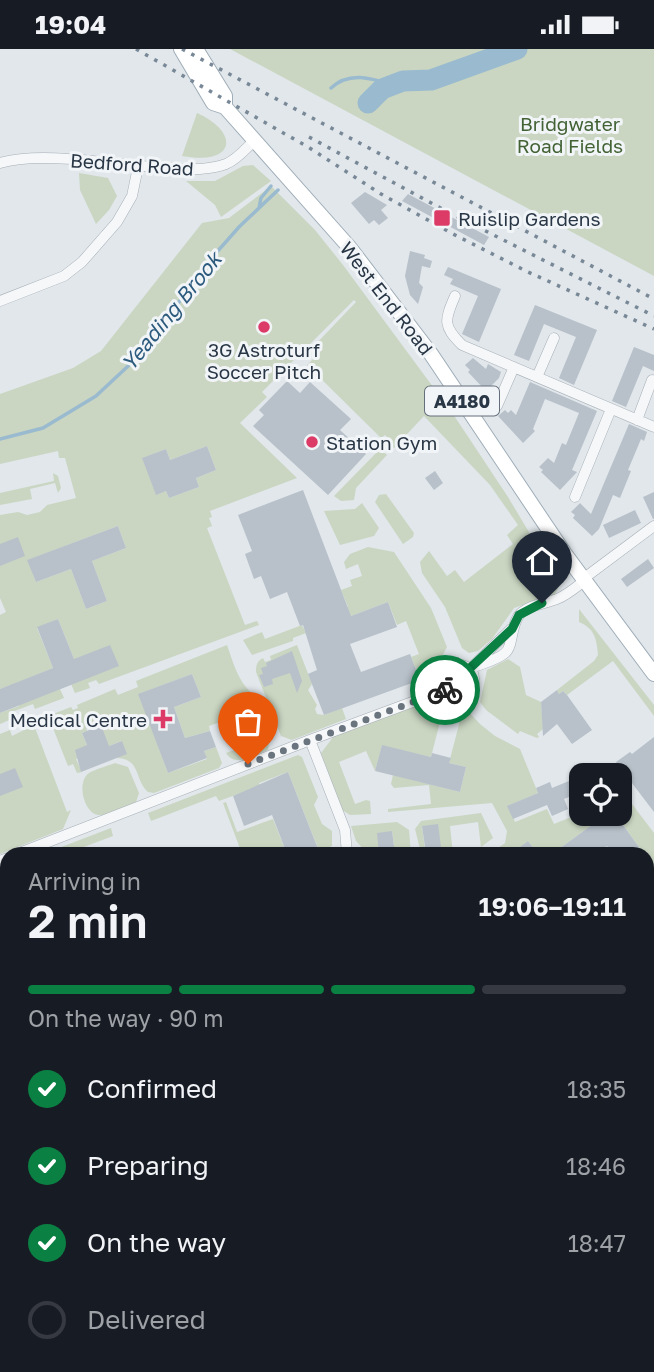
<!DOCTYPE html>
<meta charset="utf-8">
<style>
:root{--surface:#171b24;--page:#20242c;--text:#f1f3f6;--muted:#9ea1a6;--line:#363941;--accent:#0b8043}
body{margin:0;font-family:"Golos Text",sans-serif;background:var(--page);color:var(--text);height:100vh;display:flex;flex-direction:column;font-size:26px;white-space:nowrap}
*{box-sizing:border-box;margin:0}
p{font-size:23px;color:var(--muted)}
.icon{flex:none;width:38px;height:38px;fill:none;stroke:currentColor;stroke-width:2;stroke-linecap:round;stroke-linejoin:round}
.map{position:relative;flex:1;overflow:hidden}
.sheet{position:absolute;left:0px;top:798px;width:654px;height:525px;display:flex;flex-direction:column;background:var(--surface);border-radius:21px 21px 0 0;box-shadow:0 2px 5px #0004}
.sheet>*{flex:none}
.fabs{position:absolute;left:569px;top:714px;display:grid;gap:14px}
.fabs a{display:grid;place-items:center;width:63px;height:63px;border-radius:14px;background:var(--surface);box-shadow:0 2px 5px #0004;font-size:35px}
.pin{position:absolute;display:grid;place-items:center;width:60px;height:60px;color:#fff;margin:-72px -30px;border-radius:50% 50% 50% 0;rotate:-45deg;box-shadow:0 0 7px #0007}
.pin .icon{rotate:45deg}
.courier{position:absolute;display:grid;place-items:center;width:70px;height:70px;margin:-35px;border:5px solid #0b8043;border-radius:50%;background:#fff;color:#222;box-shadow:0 2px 9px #0007}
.overview em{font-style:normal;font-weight:600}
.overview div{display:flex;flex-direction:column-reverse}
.overview{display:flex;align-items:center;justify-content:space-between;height:119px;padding:0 28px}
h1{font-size:46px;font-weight:600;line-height:52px}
.bar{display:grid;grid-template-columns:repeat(4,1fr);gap:10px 7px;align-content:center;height:84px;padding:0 28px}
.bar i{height:9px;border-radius:5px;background:var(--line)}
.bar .selected{background:var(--accent)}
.bar p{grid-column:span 4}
ol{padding:0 28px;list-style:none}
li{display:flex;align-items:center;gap:21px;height:77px}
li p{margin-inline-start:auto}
li .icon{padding:7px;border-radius:50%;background:var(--accent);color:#fff;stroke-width:4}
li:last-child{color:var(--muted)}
li i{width:38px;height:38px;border:4px solid var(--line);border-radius:50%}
.status{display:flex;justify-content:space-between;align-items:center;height:49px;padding:0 35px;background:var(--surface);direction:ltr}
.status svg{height:19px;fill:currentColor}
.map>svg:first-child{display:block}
</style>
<div class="status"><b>19:04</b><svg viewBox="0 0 49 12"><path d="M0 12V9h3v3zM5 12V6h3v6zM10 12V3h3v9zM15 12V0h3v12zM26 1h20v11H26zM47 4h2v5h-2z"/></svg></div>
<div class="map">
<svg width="654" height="1323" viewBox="0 0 654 1323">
<rect width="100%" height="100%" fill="#e1e7eb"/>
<path fill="#cad6c2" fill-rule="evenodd" d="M230 0H654V227Z
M197 64C240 83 236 117 182 107Z
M253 116 271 132 221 168 215 156 186 132H215L243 117Z
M79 124 108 129 117 147 109 161 96 175 80 141Z
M271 137 315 181 343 216 453 365 508 448 560 535 555 545 514 559 492 590 478 602 469 604 462 599 445 558 422 524 420 513 429 502 447 527 455 521 464 533 513 495 507 486 518 476 490 436 424 367 394 399 387 395 390 391 385 386 381 389 307 316 320 303 313 298 356 253 354 251 262 343 267 348 240 374 297 429 210 462 212 468 209 469 212 477 207 479 245 576 257 572 259 576 99 635 96 631 88 634 90 639 75 644 71 635 74 610 58 570 37 579 53 619 19 633 60 640 64 649 35 660 33 655 12 663 14 669 0 675V664L19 657 11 636 0 640V566L6 563 0 549V466L18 463 27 466 40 463 47 456 76 449 65 409H59L58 402 0 415V345L73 319 101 302 202 174 229 169ZM207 397 216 421 196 429 199 438 169 449 166 442 156 445 143 409 166 400 170 411ZM118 477 126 499 92 512 107 552 86 560 71 520 36 533 28 511Z
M380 400 387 406 356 439 354 451 341 452 334 447Z
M53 424 58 427 61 439 58 444 55 434 30 440 32 450 0 456V444L54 432Z
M386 445 414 484 413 488 403 495 375 453 379 446Z
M362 454 379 479 374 487 340 496 324 462 355 460Z
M368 498 394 503 431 559 447 598 433 624 432 633 422 636 411 608 419 605 406 572 397 576 388 553 343 570 340 561 348 558 341 541 352 537 350 531 362 527 358 515 346 520 344 513 350 505Z
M579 560 654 656V667L613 612 567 646 563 642 559 645 557 641 594 612 598 606C597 590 594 579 579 573Z
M302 576 306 584 293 589V592L252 606 243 591 262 583 265 590Z
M227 596C233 613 239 636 255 646L259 659 209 677 210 682 185 689 174 658 201 648 192 625 139 645 168 724 207 710 204 702 216 698 222 714 219 719 154 744 148 743C134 730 141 710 117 709L122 692 109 697 92 675 86 677 87 682 82 684 90 704 76 710 82 723 77 724 73 715 68 717 49 669 41 672 40 670 71 658 73 661 78 659 77 656 115 640 118 646 138 638 136 632Z
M297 596 312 635 308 641 317 656 315 660 317 665 324 666 342 659 346 670 292 691 281 687 256 623C256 616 257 612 263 609L265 613 271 611 270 607Z
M508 610 520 618 526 646 541 653 543 680 537 685 539 688 537 689 520 682 518 685 486 661 480 653 487 621Z
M435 648 444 657 431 708 382 697 375 722 366 702 339 713 355 755 366 751 370 752 371 765 350 766 342 761 321 704 334 687Z
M463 660 467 661 480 675 495 687 520 700 538 744 508 757 515 773 547 760 554 775 581 764 607 765 552 805H538L528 792 510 805H490L505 794 507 782 492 754 388 763V760L431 755 429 736 394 739 391 735 393 726 460 743 466 718 449 714Z
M34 676 67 763 71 761 63 780 0 805V685L10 681 12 687Z
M270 688 268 701C255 706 235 719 226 704Z
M298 706 302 708 318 748 314 756 322 775 332 782V797L319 802 288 723 259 734 260 737 219 752 216 747 151 772 148 764Z
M115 714 128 718 139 744 136 753C125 757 109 767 98 766 84 764 76 733 89 724 96 720 107 717 115 714Z
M629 751 654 784V852L648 844V805H644L615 765H620V753L622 756Z
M226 753 237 783 273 770 287 805H242L223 754Z
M481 764 493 789 481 798 478 773 450 777 453 805H442L422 777 425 800H420L415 780 421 772Z
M397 773 409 781 411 805H395L392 782 379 805H368L356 792 351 777Z
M111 779 113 787 65 805H43Z
M654 1062V1113L648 1108V1063Z
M7 1078V1316H186L183 1323H0V1080Z
M654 1257V1323H475L494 1316H648V1260Z"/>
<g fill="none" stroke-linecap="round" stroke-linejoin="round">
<path stroke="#99bacf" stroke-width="3.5" d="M331 39C349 22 371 29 393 36
M259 159 261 149 271 137
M0 390 43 379 96 347 141 305 209 212 239 178 278 141"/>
<path stroke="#99bacf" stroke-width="21" d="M368 54 382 40 403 32 431 31 517 0"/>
<path stroke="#adb8c1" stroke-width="32" d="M648 1144 654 1148
M199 1323 200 1316"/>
<path stroke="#adb8c1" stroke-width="77" d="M648 1215 654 1212
M361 1323 380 1316"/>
</g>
<path fill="#b8c1ca" d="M365 143 387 156 381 161 388 169 379 176 374 171 369 175 351 154Z
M408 145 489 188 484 196 402 152Z
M410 202 425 206 424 209 432 212 430 219 422 217 419 234 423 238 418 255 410 246 405 227Z
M448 218 501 240 479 293 462 285 478 247 450 235 453 230 444 226Z
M535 256 597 281 574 336 559 329 576 288 544 275 529 312 514 306Z
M634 298 654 306V322L643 317 626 358 612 352Z
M473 309 486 320 488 315 501 323 499 329 486 342 468 323 470 321 465 316Z
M287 332 300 344 310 333 351 370 340 381 366 405 328 446 253 377 264 366 259 361Z
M530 333 597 362 572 421 577 423 560 441 541 423 543 421 539 418 548 409 554 414 562 394 566 396 579 364 545 350 533 380 535 382 523 394 498 367 505 361 508 364 511 361 516 366Z
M629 375 647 383 644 392 641 390 628 421 631 422 620 449 613 446 599 480 592 487 573 469 575 466 571 463 580 454 591 465Z
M207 397 216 421 196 429 199 438 169 449 166 442 156 446 142 409 166 400 170 411Z
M435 422 443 434 434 441 425 429Z
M303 441 351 567 388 553 397 578 350 595 361 623 410 605 420 631 324 666 308 625 317 621 303 576 300 577 287 543 270 550 261 527 254 530 245 505 252 502 238 466Z
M654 443V470H653L643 448Z
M635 461 641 474 609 489 603 476Z
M118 477 126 499 92 512 107 552 86 560 71 520 36 533 27 511Z
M18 488 25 507 0 517V495Z
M648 510 654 519 627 538 621 530Z
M58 570 74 610 110 596 119 617 0 664V640L53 619 37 578Z
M292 602 302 632 297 644 290 624 272 630 273 635 264 638 259 626 263 625 261 619 267 617 266 614Z
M192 625 201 648 174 658 185 689 210 682 216 698 204 702 207 709 168 724 138 645Z
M557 641 559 645 563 642 567 646 592 681 572 695 557 675 543 687 541 653Z
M101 676 109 697 122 692 127 705 81 723 75 701 87 696 82 684Z
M654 688V763L616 713 630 703 632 705Z
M382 696 431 708 432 704 451 709 449 714 466 718 460 743 375 722Z
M15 719 23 738 0 747V725Z
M288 723 320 805H287L272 766 244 777 233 747Z
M581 727V743L564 750 568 760 552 767 547 756 513 770 507 757 538 744 536 739 550 733 552 739Z
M607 765H615L644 805H613L607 797 596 805H552Z
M438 775 442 805H426L422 777Z
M392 782 395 805H379L377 784Z
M528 792 538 805H510Z"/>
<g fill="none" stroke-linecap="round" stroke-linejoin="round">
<g stroke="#a6aeb6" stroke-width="11">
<path id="minor" d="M0 114C42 101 121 117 167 119 187 120 207 122 226 115 238 110 246 99 255 91
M455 247C444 272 443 277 462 296L654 378
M0 252 64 227 82 213 117 173 132 147 138 118
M537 328 554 289
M497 357 514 318
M637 371 652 331
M575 448 611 360
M583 530 654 477
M474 616 511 580
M446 630a14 14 0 1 1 28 0a14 14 0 1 1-28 0Z
M469 620C480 615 496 612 505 604 514 597 510 575 521 564 531 555 545 555 557 550 567 546 575 539 584 532
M310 691 345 781 347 805
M17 805 310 691 450 639
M0 812 7 809
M648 1020 654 1023"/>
</g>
<g stroke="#9fadb8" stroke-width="16">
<path id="primary" d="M181 0 213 54 225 58 350 199 431 305 565 505 654 625
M196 0 225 47V58"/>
</g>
<use href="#minor" stroke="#f5f7f9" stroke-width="10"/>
<use href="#primary" stroke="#fff" stroke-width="14"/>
<path stroke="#798897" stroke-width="3.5" stroke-dasharray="3.5 7" stroke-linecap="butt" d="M136 0 308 98 381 145 453 185 528 223 654 280
M182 0 654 250
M309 88 446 162 654 267"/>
</g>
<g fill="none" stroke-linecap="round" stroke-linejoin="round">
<path stroke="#69747f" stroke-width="7" stroke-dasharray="0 12.6" d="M248 715 445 641"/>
<path stroke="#0b8043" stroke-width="9" d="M445 641 450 639 447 628 450 620 458 617 469 620 512 580 519 566 542 554"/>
</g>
<g fill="#dc3b68" stroke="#f2f5f8" stroke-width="2.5">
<rect x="433" y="160" width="18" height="18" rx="3.5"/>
<circle cx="264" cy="278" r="7"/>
<circle cx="312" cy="393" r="7"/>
<path d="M159.5 659.5h7v7h7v7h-7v7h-7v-7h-7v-7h7z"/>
</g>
<g text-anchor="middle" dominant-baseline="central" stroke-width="6" stroke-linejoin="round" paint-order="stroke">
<rect fill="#f2f5f8" stroke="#656f7b" stroke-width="2" x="425" y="337.5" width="74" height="29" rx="5"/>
<g font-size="18" font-weight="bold" fill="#283645">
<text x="462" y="352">A4180</text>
</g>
<g font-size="19" fill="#426234" stroke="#f2f5f8">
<text x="570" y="74">Bridgwater<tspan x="570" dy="22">Road Fields</tspan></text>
</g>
<g font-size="19" fill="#283645" stroke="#f2f5f8">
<text transform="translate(132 115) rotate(4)">Bedford Road</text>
<text transform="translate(387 249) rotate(52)">West End Road</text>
</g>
<g font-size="19" fill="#283645" stroke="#f2f5f8" text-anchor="start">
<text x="458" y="169">Ruislip Gardens</text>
<text x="264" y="300" text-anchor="middle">3G Astroturf<tspan x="264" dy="22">Soccer Pitch</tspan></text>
<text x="326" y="393">Station Gym</text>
<text x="147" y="670" text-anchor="end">Medical Centre</text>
</g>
<g font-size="21" font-style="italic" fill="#2d5b7e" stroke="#f2f5f8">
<text transform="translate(171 262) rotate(-51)">Yeading Brook</text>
</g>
</g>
</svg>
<div class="fabs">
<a><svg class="icon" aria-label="locate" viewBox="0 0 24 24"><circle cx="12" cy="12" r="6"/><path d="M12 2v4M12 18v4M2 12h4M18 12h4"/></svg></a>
</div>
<div class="pin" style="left:248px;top:715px;background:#ea580c"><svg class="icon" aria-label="bag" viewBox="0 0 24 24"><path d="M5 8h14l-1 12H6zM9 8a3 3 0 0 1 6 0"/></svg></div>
<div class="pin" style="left:542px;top:554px;background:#1f2937"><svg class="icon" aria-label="home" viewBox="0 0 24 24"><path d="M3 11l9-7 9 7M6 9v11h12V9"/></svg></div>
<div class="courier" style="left:445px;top:641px"><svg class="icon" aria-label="bike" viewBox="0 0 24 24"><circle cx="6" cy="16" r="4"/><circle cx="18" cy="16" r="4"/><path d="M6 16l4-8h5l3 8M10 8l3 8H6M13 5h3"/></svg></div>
<section class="sheet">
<div class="overview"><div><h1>2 min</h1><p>Arriving in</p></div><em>19:06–19:11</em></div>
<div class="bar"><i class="selected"></i><i class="selected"></i><i class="selected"></i><i></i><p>On the way · 90 m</p></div>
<ol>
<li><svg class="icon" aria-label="check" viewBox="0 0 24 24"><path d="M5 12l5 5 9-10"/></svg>Confirmed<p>18:35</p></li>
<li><svg class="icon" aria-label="check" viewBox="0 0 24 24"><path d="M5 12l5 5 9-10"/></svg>Preparing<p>18:46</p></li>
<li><svg class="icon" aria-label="check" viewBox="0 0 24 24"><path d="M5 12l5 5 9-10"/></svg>On the way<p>18:47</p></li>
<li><i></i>Delivered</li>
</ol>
</section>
</div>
